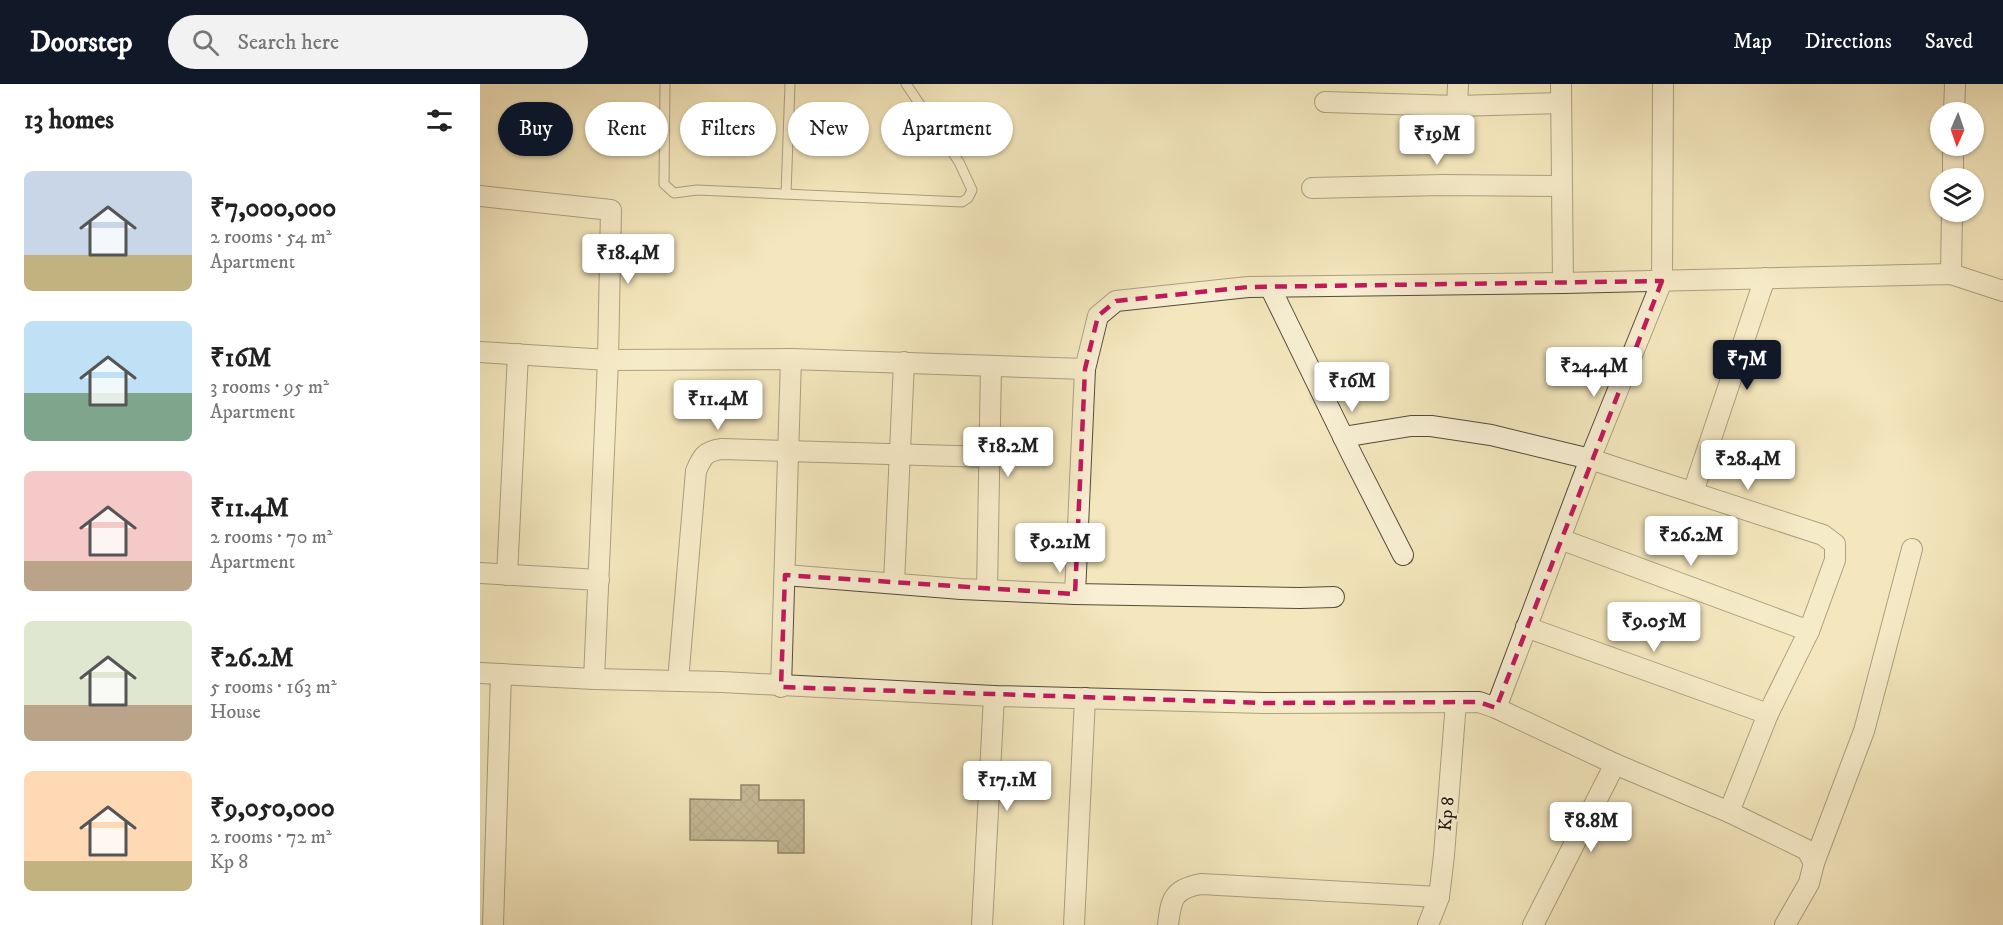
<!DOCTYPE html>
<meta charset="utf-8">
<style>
:root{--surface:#fff;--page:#f2f2f2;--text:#222;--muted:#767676;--accent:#111827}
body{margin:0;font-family:"IM FELL DW Pica",serif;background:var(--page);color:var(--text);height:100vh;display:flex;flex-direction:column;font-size:22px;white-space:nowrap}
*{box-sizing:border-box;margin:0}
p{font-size:20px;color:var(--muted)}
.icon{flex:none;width:33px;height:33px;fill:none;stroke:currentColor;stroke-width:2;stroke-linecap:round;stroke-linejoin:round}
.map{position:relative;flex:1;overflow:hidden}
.side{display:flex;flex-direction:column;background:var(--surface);width:480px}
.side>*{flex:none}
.top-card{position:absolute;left:18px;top:18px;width:570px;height:54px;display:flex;gap:12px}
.needle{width:39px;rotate:182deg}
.fabs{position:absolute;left:1450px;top:18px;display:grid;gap:12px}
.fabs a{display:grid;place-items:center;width:54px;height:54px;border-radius:50%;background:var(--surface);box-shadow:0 2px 4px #0004;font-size:30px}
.price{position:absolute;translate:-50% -51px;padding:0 14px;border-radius:6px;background:#fff;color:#222;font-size:20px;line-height:39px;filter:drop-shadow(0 2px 3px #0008)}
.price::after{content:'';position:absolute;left:50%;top:36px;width:18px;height:14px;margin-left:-9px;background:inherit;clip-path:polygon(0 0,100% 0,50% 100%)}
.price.selected{background:var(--accent);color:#fff}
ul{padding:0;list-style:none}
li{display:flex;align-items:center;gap:18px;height:150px;padding:0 24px}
li span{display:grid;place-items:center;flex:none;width:168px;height:120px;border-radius:9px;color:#555}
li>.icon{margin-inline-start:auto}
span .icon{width:72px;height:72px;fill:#fffc;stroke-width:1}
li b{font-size:26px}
h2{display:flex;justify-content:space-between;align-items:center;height:72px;padding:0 24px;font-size:26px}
.chip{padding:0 21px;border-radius:27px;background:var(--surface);box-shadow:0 2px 4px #0004;font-size:21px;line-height:54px}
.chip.selected{background:var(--accent);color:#fff}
header{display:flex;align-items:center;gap:36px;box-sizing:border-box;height:84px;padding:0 30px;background:var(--accent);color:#fff}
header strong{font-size:28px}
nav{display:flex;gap:33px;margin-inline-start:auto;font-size:21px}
.search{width:420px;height:54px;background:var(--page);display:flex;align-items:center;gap:15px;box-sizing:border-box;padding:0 21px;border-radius:33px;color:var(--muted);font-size:22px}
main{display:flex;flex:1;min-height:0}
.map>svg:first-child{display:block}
.building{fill:url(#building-cross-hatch);stroke:#1f170e;stroke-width:1.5}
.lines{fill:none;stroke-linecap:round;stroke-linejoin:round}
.service-casing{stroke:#544b3a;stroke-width:11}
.minor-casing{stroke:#544b3a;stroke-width:22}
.service{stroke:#f8efd4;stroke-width:9}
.minor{stroke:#f8efd4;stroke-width:20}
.marked{fill:none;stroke:#c2185b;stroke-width:4.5;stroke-dasharray:12 8;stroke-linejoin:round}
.labels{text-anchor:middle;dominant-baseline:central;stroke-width:4.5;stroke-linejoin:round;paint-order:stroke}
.street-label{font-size:18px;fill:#1f170e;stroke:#f8efd4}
</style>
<header>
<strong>Doorstep</strong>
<div class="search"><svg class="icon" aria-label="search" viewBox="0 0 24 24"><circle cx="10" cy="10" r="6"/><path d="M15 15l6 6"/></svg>Search here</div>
<nav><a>Map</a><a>Directions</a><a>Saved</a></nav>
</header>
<main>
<section class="side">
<h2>13 homes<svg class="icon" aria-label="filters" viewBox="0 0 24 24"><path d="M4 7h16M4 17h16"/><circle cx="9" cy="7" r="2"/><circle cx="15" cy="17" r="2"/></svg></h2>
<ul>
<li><span style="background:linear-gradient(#c9d6e8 70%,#c2b280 0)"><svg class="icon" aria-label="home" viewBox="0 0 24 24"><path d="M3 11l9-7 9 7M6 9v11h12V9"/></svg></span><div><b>₹7,000,000</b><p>2 rooms · 54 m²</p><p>Apartment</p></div></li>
<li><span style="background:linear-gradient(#bfe0f5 60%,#7fa58c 0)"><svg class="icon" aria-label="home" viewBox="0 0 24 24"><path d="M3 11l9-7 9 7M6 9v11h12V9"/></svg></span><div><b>₹16M</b><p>3 rooms · 95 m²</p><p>Apartment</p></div></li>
<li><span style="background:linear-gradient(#f6c9c9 75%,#b9a48a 0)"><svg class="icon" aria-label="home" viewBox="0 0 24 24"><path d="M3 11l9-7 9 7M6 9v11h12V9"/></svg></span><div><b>₹11.4M</b><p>2 rooms · 70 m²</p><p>Apartment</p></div></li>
<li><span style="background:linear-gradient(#dfe7d0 70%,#b9a48a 0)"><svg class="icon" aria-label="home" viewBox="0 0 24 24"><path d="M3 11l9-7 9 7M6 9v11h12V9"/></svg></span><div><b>₹26.2M</b><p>5 rooms · 163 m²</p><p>House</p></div></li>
<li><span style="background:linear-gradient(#ffd9b3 75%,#c2b280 0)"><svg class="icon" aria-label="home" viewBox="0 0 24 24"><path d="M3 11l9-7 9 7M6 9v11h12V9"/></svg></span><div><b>₹9,050,000</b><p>2 rooms · 72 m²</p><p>Kp 8</p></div></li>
</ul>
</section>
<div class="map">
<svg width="1523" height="841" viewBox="0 0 1523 841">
<defs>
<pattern id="building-cross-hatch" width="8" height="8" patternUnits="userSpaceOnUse" patternTransform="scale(1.5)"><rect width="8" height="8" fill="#8e8369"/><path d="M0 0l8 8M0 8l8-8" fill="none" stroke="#736a55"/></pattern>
</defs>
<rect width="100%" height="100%" fill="#f4e7bd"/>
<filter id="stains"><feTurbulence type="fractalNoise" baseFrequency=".00333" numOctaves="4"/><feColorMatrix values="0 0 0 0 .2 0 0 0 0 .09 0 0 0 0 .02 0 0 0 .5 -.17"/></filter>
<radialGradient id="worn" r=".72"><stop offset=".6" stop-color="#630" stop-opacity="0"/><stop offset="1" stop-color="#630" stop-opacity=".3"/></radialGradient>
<!-- building -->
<path class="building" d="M261,701H279V716H324V769H298V757L210,756V715L261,716Z"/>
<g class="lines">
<defs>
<g id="service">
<path d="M185,0L184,100L194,109L217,106L482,118L488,114L492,106L479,78L426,0"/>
<path d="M306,110L310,0"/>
</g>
<g id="minor">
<path d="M1081,0L1083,199"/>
<path d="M845,18L977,22L1081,19"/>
<path d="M977,22L978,0"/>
<path d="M1474,28L1475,0"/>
<path d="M1473,94V62"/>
<path d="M832,104L963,101L1081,102"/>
<path d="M0,112L131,126L128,276L114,595"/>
<path d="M1471,190L1472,128"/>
<path d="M790,203L872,371L923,471"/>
<path d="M0,268L128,276L311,275L605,285"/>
<path d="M863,353L931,342H951L1011,351L1110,375L1343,451L1355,460V476L1329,547L1288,630L1249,728"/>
<path d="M1213,408L1285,194"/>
<path d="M1080,455L1329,547"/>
<path d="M0,489L119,496"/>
<path d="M27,491L38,270"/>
<path d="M305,491L481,505L595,510L820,514L854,513"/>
<path d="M414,499L424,278"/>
<path d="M507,506L511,282"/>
<path d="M595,510L605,285L618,232L636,217L768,203L1083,199L1471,190L1523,207"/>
<path d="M1046,543L1288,630"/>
<path d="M0,589L114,595L242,598L514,612L785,619L999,618L1016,624L1135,680L1249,728L1327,766L1334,779L1329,799L1305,841"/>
<path d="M198,597L216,387C222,373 225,367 242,365L509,373"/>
<path d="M301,603L311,275"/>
<path d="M1016,624L1110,375L1182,197L1183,0"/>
<path d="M1334,779L1384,647L1432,465"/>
<path d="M13,841L21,590"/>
<path d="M502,841L514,612"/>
<path d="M594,841L605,614"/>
<path d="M688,841C691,815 693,805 721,800L959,813"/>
<path d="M948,841L959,813L964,771L976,618"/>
<path d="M1053,841L1135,680"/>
</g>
</defs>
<!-- service casing -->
<use href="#service" class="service-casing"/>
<!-- minor casing -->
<use href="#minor" class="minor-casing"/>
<!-- service -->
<use href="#service" class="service"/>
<!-- minor -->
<use href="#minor" class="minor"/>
</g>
<!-- marked area -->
<path d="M0 0H1523V841H0ZM1182,197L1016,624L999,618L785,619L301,603L305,491L595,510L605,285L618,232L636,217L768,203Z" fill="#f4e7bd" fill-opacity=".55" fill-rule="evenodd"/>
<path class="marked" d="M1182,197L1016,624L999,618L785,619L301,603L305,491L595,510L605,285L618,232L636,217L768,203Z"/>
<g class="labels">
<!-- street labels -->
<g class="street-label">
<text transform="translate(967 730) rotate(-85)">Kp 8</text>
</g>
</g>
<rect width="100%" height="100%" filter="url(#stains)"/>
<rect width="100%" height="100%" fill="url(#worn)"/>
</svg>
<div class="fabs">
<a><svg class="needle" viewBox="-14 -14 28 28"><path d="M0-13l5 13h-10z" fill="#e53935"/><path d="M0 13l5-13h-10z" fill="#767676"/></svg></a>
<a><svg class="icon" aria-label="layers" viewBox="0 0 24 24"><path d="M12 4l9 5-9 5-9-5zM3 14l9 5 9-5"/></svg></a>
</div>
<b class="price" style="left:957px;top:82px">₹19M</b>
<b class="price" style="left:148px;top:201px">₹18.4M</b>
<b class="price selected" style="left:1267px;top:307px">₹7M</b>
<b class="price" style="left:1114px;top:314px">₹24.4M</b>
<b class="price" style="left:872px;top:329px">₹16M</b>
<b class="price" style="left:238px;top:347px">₹11.4M</b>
<b class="price" style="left:528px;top:394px">₹18.2M</b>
<b class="price" style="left:1268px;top:407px">₹28.4M</b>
<b class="price" style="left:1211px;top:483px">₹26.2M</b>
<b class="price" style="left:580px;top:490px">₹9.21M</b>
<b class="price" style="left:1174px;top:569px">₹9.05M</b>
<b class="price" style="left:527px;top:728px">₹17.1M</b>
<b class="price" style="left:1111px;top:769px">₹8.8M</b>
<div class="top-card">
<a class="chip selected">Buy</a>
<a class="chip">Rent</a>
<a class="chip">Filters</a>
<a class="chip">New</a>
<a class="chip">Apartment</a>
</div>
</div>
</main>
